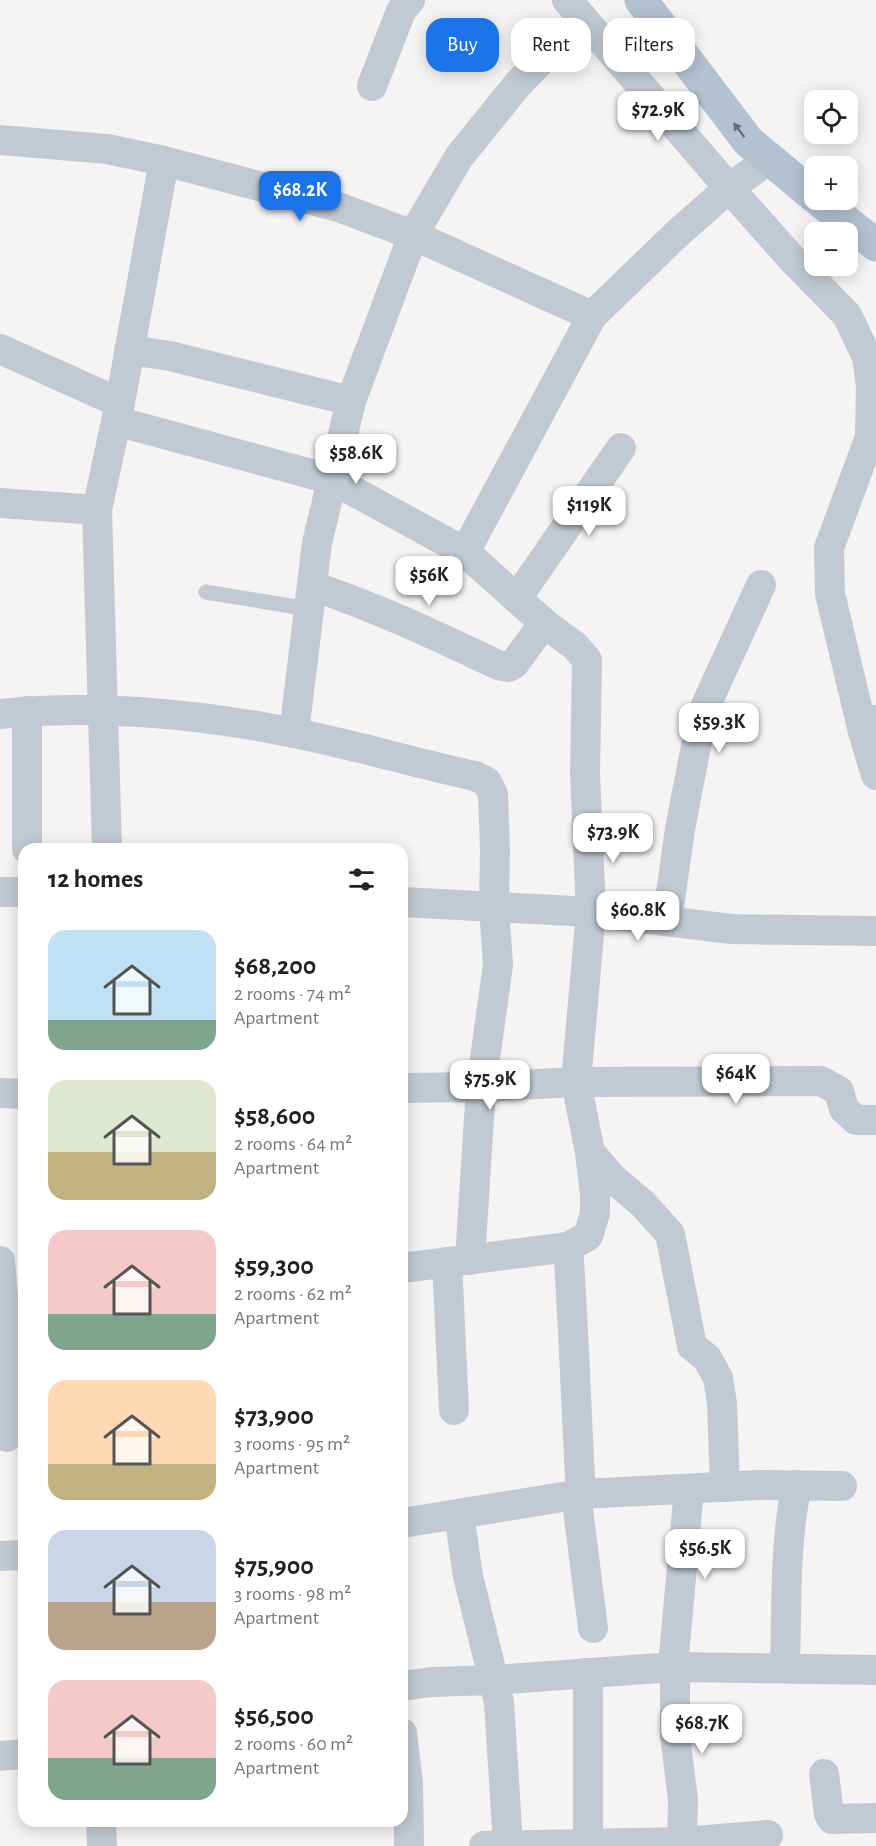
<!DOCTYPE html>
<meta charset="utf-8">
<style>
:root{--surface:#fff;--page:#f6f6f6;--text:#222;--muted:#767676;--accent:#1a73e8}
body{margin:0;font-family:"Alegreya Sans",sans-serif;background:var(--page);color:var(--text);height:100vh;display:flex;flex-direction:column;font-size:22px;white-space:nowrap}
*{box-sizing:border-box;margin:0}
p{font-size:20px;color:var(--muted)}
.icon{flex:none;width:33px;height:33px;fill:none;stroke:currentColor;stroke-width:2;stroke-linecap:round;stroke-linejoin:round}
.map{position:relative;flex:1;overflow:hidden}
.panel{position:absolute;left:18px;top:843px;width:390px;height:984px;display:flex;flex-direction:column;background:var(--surface);border-radius:18px;box-shadow:0 3px 15px #0003}
.panel>*{flex:none}
.banner{position:absolute;left:426px;top:18px;width:360px;height:54px;display:flex;gap:12px}
.fabs{position:absolute;left:804px;top:90px;display:grid;gap:12px}
.fabs a{display:grid;place-items:center;width:54px;height:54px;border-radius:12px;background:var(--surface);box-shadow:0 3px 15px #0003;font-size:30px}
.price{position:absolute;translate:-50% -51px;padding:0 14px;border-radius:12px;background:#fff;color:#222;font-size:20px;line-height:39px;filter:drop-shadow(0 2px 3px #0008)}
.price::after{content:'';position:absolute;left:50%;top:36px;width:18px;height:14px;margin-left:-9px;background:inherit;clip-path:polygon(0 0,100% 0,50% 100%)}
.price.current{background:var(--accent);color:#fff}
ul{padding:0;list-style:none}
li{display:flex;align-items:center;gap:18px;height:150px;padding:0 30px}
li span{display:grid;place-items:center;flex:none;width:168px;height:120px;border-radius:18px;color:#555}
li>.icon{margin-inline-start:auto}
span .icon{width:72px;height:72px;fill:#fffc;stroke-width:1}
li b{font-size:26px}
h2{display:flex;justify-content:space-between;align-items:center;height:72px;padding:0 30px;font-size:26px}
.chip{padding:0 21px;border-radius:18px;background:var(--surface);box-shadow:0 3px 15px #0003;font-size:21px;line-height:54px}
.chip.current{background:var(--accent);color:#fff}
.map>svg:first-child{display:block}
.lines{fill:none;stroke-linecap:round;stroke-linejoin:round}
.service{stroke:#c1cad2;stroke-width:15}
.minor{stroke:#c1cad2;stroke-width:30}
.primary{stroke:#b3c2d1;stroke-width:33}
.oneway{fill:#64717d}
</style>
<div class="map">
<svg width="876" height="1846" viewBox="0 0 876 1846">
<rect width="100%" height="100%" fill="#f5f3f3"/>
<g class="lines">
<!-- service -->
<path class="service" d="M206,592L309,609"/>
<!-- minor -->
<g class="minor">
<path d="M567,0L729,188L770,159"/>
<path d="M372,86L401,11L410,0"/>
<path d="M0,140L107,149L164,161L338,207L413,235L592,316"/>
<path d="M0,349L120,403"/>
<path d="M129,350L170,356L351,401"/>
<path d="M116,421L333,480L465,552L592,316L678,233L729,188L793,260L847,315L867,357L871,386L870,437L829,548L830,594L863,732"/>
<path d="M0,503L97,510"/>
<path d="M465,552L544,623L575,646L587,660L585,774L591,912L576,1082L590,1152L611,1177L643,1204L670,1234L692,1346L707,1358L718,1378L722,1403L725,1487"/>
<path d="M312,586C376,607 437,636 498,665L509,667L514,664L544,623"/>
<path d="M517,598L621,448"/>
<path d="M0,714C95,704 201,714 294,733C355,745 415,763 475,776L487,782L493,794L495,849L494,907L498,965L481,1087L470,1260"/>
<path d="M876,720L863,732L876,775"/>
<path d="M294,733L317,543L351,401L413,235L459,157L518,84L583,18"/>
<path d="M27,849V711"/>
<path d="M107,849L97,510L120,403L164,161"/>
<path d="M0,892H24"/>
<path d="M402,902L591,912L731,929L876,931"/>
<path d="M667,921L680,829L696,746L706,705L761,585"/>
<path d="M402,1088L481,1087L576,1082L821,1081L839,1091L844,1109L856,1120H876"/>
<path d="M0,1093L24,1094"/>
<path d="M568,1247C574,1329 576,1411 581,1494"/>
<path d="M0,1261L9,1371L7,1437"/>
<path d="M447,1262L454,1410"/>
<path d="M402,1268L568,1247L588,1236L595,1213V1194L590,1152"/>
<path d="M576,1494L593,1628"/>
<path d="M459,1514L468,1576L499,1702L508,1845"/>
<path d="M402,1523L581,1494L760,1485L842,1486"/>
<path d="M0,1556L24,1555"/>
<path d="M785,1668C787,1608 784,1544 797,1485"/>
<path d="M586,1673L588,1691V1843"/>
<path d="M402,1686L431,1682L493,1680L673,1667L876,1670"/>
<path d="M402,1733L408,1783L409,1846"/>
<path d="M0,1756L24,1754"/>
<path d="M824,1774L829,1814L832,1819L876,1818"/>
<path d="M101,1821L102,1846"/>
<path d="M484,1846L683,1842L768,1835"/>
<path d="M682,1846L683,1800L675,1735V1684L673,1667L689,1489"/>
</g>
<!-- primary -->
<g class="primary">
<path d="M641,0L748,141L814,196"/>
<path d="M819,200L876,245"/>
</g>
</g>
<!-- one-way arrows -->
<defs><path id="oneway-solid" d="M-6-.8H1V-3.2L6.5 0L1 3.2V.8H-6Z" transform="scale(1.5)"/></defs>
<use class="oneway" href="#oneway-solid" transform="translate(739 130) rotate(-127)"/>
</svg>
<div class="fabs">
<a><svg class="icon" aria-label="locate" viewBox="0 0 24 24"><circle cx="12" cy="12" r="6"/><path d="M12 2v4M12 18v4M2 12h4M18 12h4"/></svg></a>
<a>+</a>
<a>−</a>
</div>
<b class="price" style="left:658px;top:142px">$72.9K</b>
<b class="price current" style="left:300px;top:222px">$68.2K</b>
<b class="price" style="left:356px;top:485px">$58.6K</b>
<b class="price" style="left:589px;top:537px">$119K</b>
<b class="price" style="left:429px;top:607px">$56K</b>
<b class="price" style="left:719px;top:754px">$59.3K</b>
<b class="price" style="left:613px;top:864px">$73.9K</b>
<b class="price" style="left:638px;top:942px">$60.8K</b>
<b class="price" style="left:736px;top:1105px">$64K</b>
<b class="price" style="left:490px;top:1111px">$75.9K</b>
<b class="price" style="left:705px;top:1580px">$56.5K</b>
<b class="price" style="left:702px;top:1755px">$68.7K</b>
<div class="banner">
<a class="chip current">Buy</a>
<a class="chip">Rent</a>
<a class="chip">Filters</a>
</div>
<section class="panel">
<h2>12 homes<svg class="icon" aria-label="filters" viewBox="0 0 24 24"><path d="M4 7h16M4 17h16"/><circle cx="9" cy="7" r="2"/><circle cx="15" cy="17" r="2"/></svg></h2>
<ul>
<li><span style="background:linear-gradient(#bfe0f5 75%,#7fa58c 0)"><svg class="icon" aria-label="home" viewBox="0 0 24 24"><path d="M3 11l9-7 9 7M6 9v11h12V9"/></svg></span><div><b>$68,200</b><p>2 rooms · 74 m²</p><p>Apartment</p></div></li>
<li><span style="background:linear-gradient(#dfe7d0 60%,#c2b280 0)"><svg class="icon" aria-label="home" viewBox="0 0 24 24"><path d="M3 11l9-7 9 7M6 9v11h12V9"/></svg></span><div><b>$58,600</b><p>2 rooms · 64 m²</p><p>Apartment</p></div></li>
<li><span style="background:linear-gradient(#f6c9c9 70%,#7fa58c 0)"><svg class="icon" aria-label="home" viewBox="0 0 24 24"><path d="M3 11l9-7 9 7M6 9v11h12V9"/></svg></span><div><b>$59,300</b><p>2 rooms · 62 m²</p><p>Apartment</p></div></li>
<li><span style="background:linear-gradient(#ffd9b3 70%,#c2b280 0)"><svg class="icon" aria-label="home" viewBox="0 0 24 24"><path d="M3 11l9-7 9 7M6 9v11h12V9"/></svg></span><div><b>$73,900</b><p>3 rooms · 95 m²</p><p>Apartment</p></div></li>
<li><span style="background:linear-gradient(#c9d6e8 60%,#b9a48a 0)"><svg class="icon" aria-label="home" viewBox="0 0 24 24"><path d="M3 11l9-7 9 7M6 9v11h12V9"/></svg></span><div><b>$75,900</b><p>3 rooms · 98 m²</p><p>Apartment</p></div></li>
<li><span style="background:linear-gradient(#f6c9c9 65%,#7fa58c 0)"><svg class="icon" aria-label="home" viewBox="0 0 24 24"><path d="M3 11l9-7 9 7M6 9v11h12V9"/></svg></span><div><b>$56,500</b><p>2 rooms · 60 m²</p><p>Apartment</p></div></li>
</ul>
</section>
</div>
